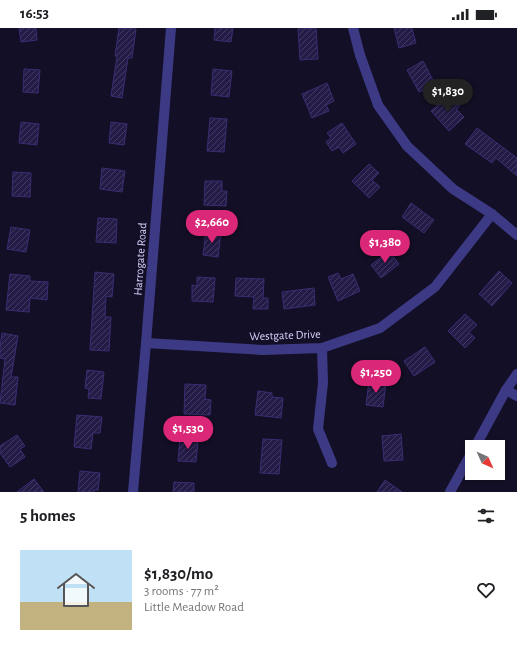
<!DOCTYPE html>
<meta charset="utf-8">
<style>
:root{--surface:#fff;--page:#f6f6f6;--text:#202124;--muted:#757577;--accent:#db2777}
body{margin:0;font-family:"Alegreya Sans",sans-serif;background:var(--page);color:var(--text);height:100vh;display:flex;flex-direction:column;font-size:15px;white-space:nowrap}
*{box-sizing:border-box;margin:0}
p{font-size:13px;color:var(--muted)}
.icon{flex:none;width:22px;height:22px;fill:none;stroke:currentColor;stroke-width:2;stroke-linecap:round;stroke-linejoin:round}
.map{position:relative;height:464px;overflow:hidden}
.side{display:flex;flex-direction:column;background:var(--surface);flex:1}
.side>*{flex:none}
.needle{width:26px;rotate:135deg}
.controls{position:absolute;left:465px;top:412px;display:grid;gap:8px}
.controls a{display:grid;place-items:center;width:40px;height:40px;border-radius:0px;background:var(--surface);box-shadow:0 2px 6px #0003;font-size:20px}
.price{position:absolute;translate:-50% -34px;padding:0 9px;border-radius:14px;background:var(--accent);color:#fff;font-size:13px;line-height:26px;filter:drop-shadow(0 1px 2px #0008)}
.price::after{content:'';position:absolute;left:50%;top:24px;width:12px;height:9px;margin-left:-6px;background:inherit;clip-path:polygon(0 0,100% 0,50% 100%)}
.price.on{background:#222;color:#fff}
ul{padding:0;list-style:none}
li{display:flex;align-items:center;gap:12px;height:100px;padding:0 20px}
li span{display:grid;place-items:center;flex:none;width:112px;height:80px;border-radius:0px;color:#555}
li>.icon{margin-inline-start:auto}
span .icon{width:48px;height:48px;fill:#fffc;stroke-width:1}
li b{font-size:17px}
h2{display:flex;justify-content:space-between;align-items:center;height:48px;padding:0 20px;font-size:17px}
.status{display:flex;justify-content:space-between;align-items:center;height:28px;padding:0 20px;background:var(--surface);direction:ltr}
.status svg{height:11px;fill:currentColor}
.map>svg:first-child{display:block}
.building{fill:url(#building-hatch);stroke:#3b2d73}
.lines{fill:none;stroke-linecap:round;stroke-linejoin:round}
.minor{stroke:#3d3a85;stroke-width:10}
.labels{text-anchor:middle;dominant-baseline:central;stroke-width:3.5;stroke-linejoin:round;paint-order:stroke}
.street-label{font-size:12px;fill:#d9d4ff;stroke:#130f26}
</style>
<div class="status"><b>16:53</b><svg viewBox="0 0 49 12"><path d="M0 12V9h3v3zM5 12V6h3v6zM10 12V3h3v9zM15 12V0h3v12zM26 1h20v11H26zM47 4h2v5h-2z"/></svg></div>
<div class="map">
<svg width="517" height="464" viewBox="0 0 517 464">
<defs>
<pattern id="building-hatch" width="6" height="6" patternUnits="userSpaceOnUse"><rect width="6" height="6" fill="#241b47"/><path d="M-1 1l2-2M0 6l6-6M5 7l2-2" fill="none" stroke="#433b63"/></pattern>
</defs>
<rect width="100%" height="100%" fill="#130f26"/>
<!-- building -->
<g class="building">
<path d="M19,0H36L37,12L21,14Z"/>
<path d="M119,0L136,1L132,30H128L122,70L111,68L117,28H115Z"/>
<path d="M215,0H233L231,14L214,12Z"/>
<path d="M316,0L318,31L300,32L298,1Z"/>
<path d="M394,0H412L416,15L399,20Z"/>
<path d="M423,33L435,56L419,64L407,42Z"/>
<path d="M24,41L40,42L38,65L23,64Z"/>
<path d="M213,41L232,43L229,69L211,67Z"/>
<path d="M327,55L334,73L326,77L329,83L312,90L302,66Z"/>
<path d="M450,66L460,78L456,81L464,89L449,103L431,83Z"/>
<path d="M210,90L227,91L224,124L207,123Z"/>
<path d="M21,94L39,96L37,117L19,115Z"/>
<path d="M111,94L127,96L124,117L109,115Z"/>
<path d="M342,95L356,116L343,125L339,119L332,123L326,114L331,110L327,105Z"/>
<path d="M477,100L517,130V148L496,130L492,135L465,116Z"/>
<path d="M369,136L379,145L372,152L380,159L369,170L352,153Z"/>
<path d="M102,140L125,143L122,164L100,161Z"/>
<path d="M13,144L31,145L30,169L12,168Z"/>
<path d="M205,153H222V163H227L226,178L204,177Z"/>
<path d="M411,175L434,192L424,205L402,189Z"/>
<path d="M98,190L117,191L116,215L96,214Z"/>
<path d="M11,199L30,202L26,224L7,221Z"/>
<path d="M206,202L221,204L218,229L203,227Z"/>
<path d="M389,223L399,236L381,250L371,237Z"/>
<path d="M499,243L512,255L492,278L479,266Z"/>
<path d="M95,244L114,246L112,269L106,268L105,289H111L109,323L90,322Z"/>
<path d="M338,245L341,251L353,246L360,263L338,273L328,249Z"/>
<path d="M10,246L30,248V253L48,254L47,272L30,270L29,284L6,282Z"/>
<path d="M197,249L215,250L213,274L192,273V257L197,258Z"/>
<path d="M236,250L264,251L263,270H268V281H253L254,269L235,268Z"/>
<path d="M314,260L315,277L284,281L282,264Z"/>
<path d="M465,286L477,297L469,304L475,310L465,320L448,303Z"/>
<path d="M2,305L18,308L11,349H18L15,377L0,375L5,331L0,330V319Z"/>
<path d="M425,319L435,334L414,348L404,333Z"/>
<path d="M87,342L104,344L101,371L88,370L89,361L85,360Z"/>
<path d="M369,353L386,355L383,379L366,377Z"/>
<path d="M185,356L206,357L205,371L211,372L210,387L184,386Z"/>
<path d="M258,363L272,365V369L283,370L281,390L255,387Z"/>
<path d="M77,387L102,389L100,405H93L91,421L74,419Z"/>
<path d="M401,406L403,432L384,433L382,408Z"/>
<path d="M17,407L25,418L20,421L25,429L10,439L0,425V418Z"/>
<path d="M180,410L198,412L196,434L178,433Z"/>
<path d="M263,411L282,412L279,446L260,445Z"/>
<path d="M80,443L100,445L98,462H94V464H78Z"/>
<path d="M34,451L44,464H17Z"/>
<path d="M385,452L402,464H377Z"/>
<path d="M174,454L194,455V464H173Z"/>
</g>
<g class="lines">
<!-- minor -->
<g class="minor">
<path d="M353,0L360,27L378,77L407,118L453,161L492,186L517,207"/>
<path d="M146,315L263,322L322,320L380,300L435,259L492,186"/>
<path d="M322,320L323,355L318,401L332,435"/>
<path d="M506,362L517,368"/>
<path d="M475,419L506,362L517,346"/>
<path d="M133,464L146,315L171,0"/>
<path d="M450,464L472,424"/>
</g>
</g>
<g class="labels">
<!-- street labels -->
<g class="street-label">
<text transform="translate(140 231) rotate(-86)">Harrogate Road</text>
<text transform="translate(285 307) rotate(-2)">Westgate Drive</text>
</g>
</g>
</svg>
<div class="controls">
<a><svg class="needle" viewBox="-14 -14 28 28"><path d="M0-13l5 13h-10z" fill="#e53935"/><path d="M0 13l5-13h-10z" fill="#757577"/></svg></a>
</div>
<b class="price on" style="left:448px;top:85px">$1,830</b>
<b class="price" style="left:212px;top:216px">$2,660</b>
<b class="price" style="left:385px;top:236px">$1,380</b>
<b class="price" style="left:376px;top:366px">$1,250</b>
<b class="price" style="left:188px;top:422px">$1,530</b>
</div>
<section class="side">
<h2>5 homes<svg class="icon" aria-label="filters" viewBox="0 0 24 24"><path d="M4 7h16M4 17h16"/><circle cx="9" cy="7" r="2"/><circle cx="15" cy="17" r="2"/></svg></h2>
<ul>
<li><span style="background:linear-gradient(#bfe0f5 65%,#c2b280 0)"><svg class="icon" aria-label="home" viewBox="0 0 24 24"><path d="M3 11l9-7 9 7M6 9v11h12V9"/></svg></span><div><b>$1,830/mo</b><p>3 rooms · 77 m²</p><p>Little Meadow Road</p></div><svg class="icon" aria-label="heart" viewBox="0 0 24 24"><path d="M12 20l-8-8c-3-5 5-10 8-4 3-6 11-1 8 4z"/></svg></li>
</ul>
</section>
